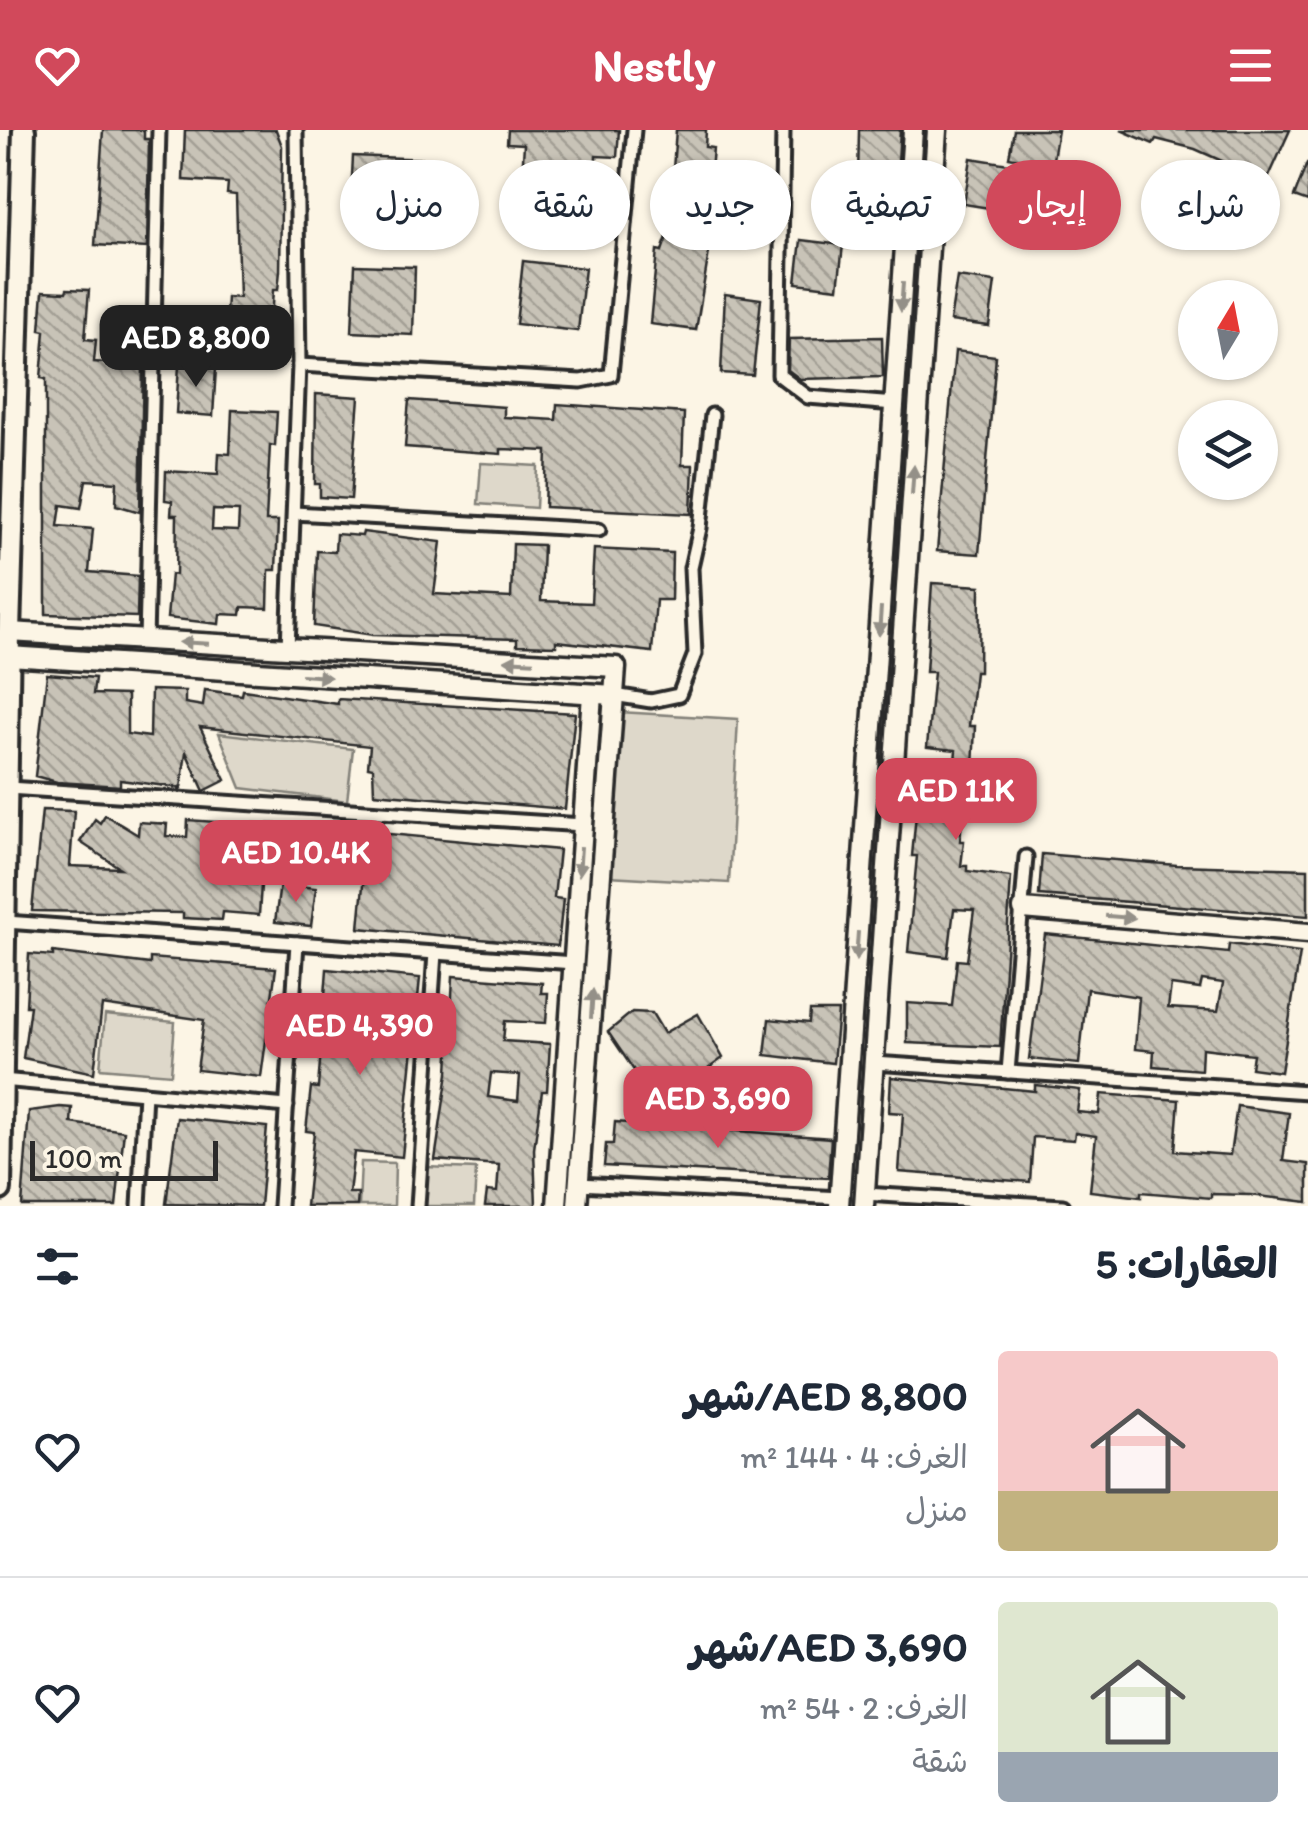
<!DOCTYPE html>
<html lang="ar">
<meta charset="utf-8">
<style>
:root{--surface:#fff;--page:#f2f2f3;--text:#1f2937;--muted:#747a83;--line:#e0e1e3;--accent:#d1495b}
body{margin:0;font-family:Itim,"Playpen Sans Arabic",sans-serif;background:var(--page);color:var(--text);direction:rtl;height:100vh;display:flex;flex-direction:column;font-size:38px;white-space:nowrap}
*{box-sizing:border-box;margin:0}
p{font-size:32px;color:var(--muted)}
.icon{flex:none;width:55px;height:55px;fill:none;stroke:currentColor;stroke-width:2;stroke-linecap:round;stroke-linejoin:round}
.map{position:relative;height:1076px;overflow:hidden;direction:ltr}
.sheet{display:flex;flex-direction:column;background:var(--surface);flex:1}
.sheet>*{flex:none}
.banner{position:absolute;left:30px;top:30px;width:1250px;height:90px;direction:rtl;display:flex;gap:20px}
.needle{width:65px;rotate:10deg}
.fabs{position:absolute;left:1178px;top:150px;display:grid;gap:20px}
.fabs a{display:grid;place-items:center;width:100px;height:100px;border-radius:50%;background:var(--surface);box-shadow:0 2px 8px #0004;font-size:50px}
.scale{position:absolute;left:30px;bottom:25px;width:188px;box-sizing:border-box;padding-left:10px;border:5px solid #2b2b2b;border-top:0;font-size:28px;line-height:35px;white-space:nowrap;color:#2b2b2b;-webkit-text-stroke:8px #fcf5e5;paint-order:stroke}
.price{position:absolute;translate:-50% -85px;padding:0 22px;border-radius:20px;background:var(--accent);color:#fff;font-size:32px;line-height:65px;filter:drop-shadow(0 2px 5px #0008)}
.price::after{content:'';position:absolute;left:50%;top:60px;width:30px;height:22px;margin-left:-15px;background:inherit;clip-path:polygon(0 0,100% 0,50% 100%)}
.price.selected{background:#222;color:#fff}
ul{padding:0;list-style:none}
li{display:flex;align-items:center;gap:30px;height:250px;padding:0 30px}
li+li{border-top:2px solid var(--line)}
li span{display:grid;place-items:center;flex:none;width:280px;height:200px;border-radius:10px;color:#555}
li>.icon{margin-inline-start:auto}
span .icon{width:120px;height:120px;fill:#fffc;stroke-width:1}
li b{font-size:42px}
h2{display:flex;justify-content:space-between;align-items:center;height:120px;padding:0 30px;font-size:42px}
.pill{padding:0 35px;border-radius:45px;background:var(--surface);box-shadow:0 2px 8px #0004;font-size:35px;line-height:90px}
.pill.selected{background:var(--accent);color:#fff}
header{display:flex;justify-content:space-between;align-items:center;height:130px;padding:0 30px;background:var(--accent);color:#fff;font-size:45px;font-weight:700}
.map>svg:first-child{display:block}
.park{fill:#ded8ca;stroke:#84827a;stroke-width:2.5}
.building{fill:url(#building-back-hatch);stroke:#2b2b2b;stroke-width:2.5;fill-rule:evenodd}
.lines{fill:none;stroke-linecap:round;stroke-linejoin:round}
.street-casing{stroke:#2b2b2b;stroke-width:19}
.secondary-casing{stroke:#2b2b2b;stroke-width:25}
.primary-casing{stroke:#2b2b2b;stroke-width:28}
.street{stroke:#fcf5e5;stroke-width:11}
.secondary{stroke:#fcf5e5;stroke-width:18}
.primary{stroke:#fcf5e5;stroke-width:20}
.oneway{fill:#949088}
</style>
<header><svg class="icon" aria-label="menu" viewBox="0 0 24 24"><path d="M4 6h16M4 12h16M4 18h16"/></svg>Nestly<svg class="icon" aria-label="heart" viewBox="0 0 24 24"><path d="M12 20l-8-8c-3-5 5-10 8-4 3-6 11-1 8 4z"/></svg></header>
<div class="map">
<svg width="1308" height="1076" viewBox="0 0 1308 1076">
<defs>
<pattern id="building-back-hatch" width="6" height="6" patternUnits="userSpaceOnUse" patternTransform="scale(2.5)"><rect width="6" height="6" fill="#c8c3b7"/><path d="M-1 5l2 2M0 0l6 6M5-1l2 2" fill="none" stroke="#a39f95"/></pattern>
</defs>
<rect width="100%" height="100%" fill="#fcf5e5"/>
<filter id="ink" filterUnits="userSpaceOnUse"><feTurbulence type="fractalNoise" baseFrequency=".01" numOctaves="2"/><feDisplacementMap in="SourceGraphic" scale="20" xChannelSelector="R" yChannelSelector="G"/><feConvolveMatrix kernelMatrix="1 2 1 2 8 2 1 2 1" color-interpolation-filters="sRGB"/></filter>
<g filter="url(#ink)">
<!-- park -->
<g class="park">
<path d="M481,333L538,336L536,378L478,374Z"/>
<path d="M619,582L738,589L729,753L609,746Z"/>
<path d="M219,603L353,619L347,671L241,658Z"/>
<path d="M254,693L349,697L347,748L252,744Z"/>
<path d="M105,885L175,892L171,944L100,938Z"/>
<path d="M361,1032L395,1033L394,1076H359Z"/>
<path d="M425,1037L476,1039L474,1076H423Z"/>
</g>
<!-- building -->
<g class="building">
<path d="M103,0H144V9H149L147,118L95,115Z"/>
<path d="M185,0H276L282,16L280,141L278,160H273L269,221L224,218L227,167L239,168L236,65L227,64L228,53L183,50Z"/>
<path d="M508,0H619L617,27L596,26L592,82L520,77L524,14L507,13Z"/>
<path d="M676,0H706L705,17L713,18L705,109L711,110L696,200L650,194L657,120L662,121L668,104Z"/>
<path d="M859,0H900L893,111L857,106L866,50H858Z"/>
<path d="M1014,0H1058L1052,35L1009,27Z"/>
<path d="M1121,0H1290L1267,51L1195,19L1156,9L1153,14Z"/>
<path d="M353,26L428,29L427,69L351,66Z"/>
<path d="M971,28L1015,35L1008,81L964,74Z"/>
<path d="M1307,33H1308V72L1294,67Z"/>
<path d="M801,110L843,115L838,158L796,153Z"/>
<path d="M523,131L585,138L578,201L516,194Z"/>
<path d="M355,135L415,137L413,205L352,202Z"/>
<path d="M957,147L995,152L989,196L950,191Z"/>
<path d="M67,159L89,160L85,209L96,210L94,232L143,236L140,382L116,375L117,352L86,350L81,378L61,375L58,396L93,399L89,442L138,446L137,487L46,484V249L41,248L45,201L40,200L43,161L66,162Z"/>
<path d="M725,164L761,169L753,245L721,243Z"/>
<path d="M882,207L883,247L800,249L788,240L789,209Z"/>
<path d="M955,221L996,226L979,424L937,421Z"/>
<path d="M179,235L216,238L213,286L176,283Z"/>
<path d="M316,264L359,267L351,369L320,367V354H315Z"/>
<path d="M409,270L504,277V287L556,290L557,274L684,283L682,335H693L691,384L545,377L547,321L501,319V324L405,317Z"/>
<path d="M232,280L277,282L275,316L270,315L266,391H278L276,440H269L268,478L242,477L241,485L220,484L219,494L167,488L171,444L176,445L177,385H171L172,371L165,370L166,341L218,344L219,323L230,324ZM213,380L239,381L238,401L212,400Z"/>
<path d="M363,402L441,412L434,464L511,468L513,414L543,415L541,471L591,473L594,419L672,423L671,470H656L652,522L556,511V516L517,515V509L373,505L314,496L317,421L335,422L336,404L362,406Z"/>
<path d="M932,453L980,456L979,542H975L969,596H975L971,681L963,680L960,711H964L961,736H967V741L1011,747L1000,917L907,913V873L952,876L957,830L967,831L974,780L954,779L948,827L908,822L917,726H912L916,684L922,685L924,640L954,642L956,620L927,617L934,542H926Z"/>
<path d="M47,544L95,548L93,564L127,565V604L150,607L151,560L185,561V573L203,576L205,560L242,565L243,560L338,574V569L575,583L565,679L374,663L373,638L368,637L370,616L200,597L226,650L204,661L186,622L181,658L120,650V656L57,652L35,646Z"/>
<path d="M42,680L74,681L70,736L120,738L80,712L95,689L100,693L105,685L138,705L139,692L167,694L166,706L187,707L188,690L244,694L240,753L261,755L259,785L223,782L222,790L183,788V783L32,781Z"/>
<path d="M368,702L559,720L554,768L563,769L558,816L359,798Z"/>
<path d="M1042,724L1177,735L1308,739V786L1039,765Z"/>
<path d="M280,754L316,758L311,796L275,792Z"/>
<path d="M1045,804L1228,823L1229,814L1300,823L1281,942L1251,938L1253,924L1202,918L1201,940L1153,936L1154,921L1135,919L1139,867L1087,859L1079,934L1029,929ZM1202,850L1223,853L1218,881L1168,878L1171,855L1200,859Z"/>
<path d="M53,822L150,834V828L276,838L261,947L197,940L204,890L102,875L94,943L23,928L30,876H26L29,824L53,826Z"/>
<path d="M327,839L420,848L402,1027L354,1022L349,1063H358L357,1076H306L314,1002L306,1001L311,957L318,958Z"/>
<path d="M453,846L542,853L541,863H548L546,893L505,891L503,911L550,914L547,961H542L534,1019L536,1076H485L487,1061L497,1062L499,1035L435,1030L448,943ZM491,943L520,945L518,971L488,967Z"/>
<path d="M810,881H838L833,933L765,925L769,889L809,893Z"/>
<path d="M632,882L652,883L664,903L698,884L723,928L668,968L670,975L660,979L608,902Z"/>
<path d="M891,947L1035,961V955L1080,960L1077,982L1099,984L1101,964L1179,970L1175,1021L1230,1025L1237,976L1289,983L1283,1031L1308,1034V1072L1250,1065L1211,1064V1068L1141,1062V1067L1090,1061L1096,1006L1075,1003L1074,1010L1033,1007L1030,1052L899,1042L903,983L889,982Z"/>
<path d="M60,977L72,978L71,993L124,1001L116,1076H22L29,981Z"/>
<path d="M177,988L267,997L260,1076L166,1074Z"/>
<path d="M615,992L831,1008L828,1048L604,1036L606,1014H613Z"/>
</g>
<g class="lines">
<defs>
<g id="street">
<path d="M783,0L779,245L808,267L895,274"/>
<path d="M299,235L581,251L611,245L634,0"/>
<path d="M294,383L599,400"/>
<path d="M146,510L159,0"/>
<path d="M288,518L299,235L296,0"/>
<path d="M614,565L651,571L679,565L695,524L691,438L700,398L712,285"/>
<path d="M8,658L583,695"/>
<path d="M6,792L574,833"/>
<path d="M874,933L1308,962"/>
<path d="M1008,942L1026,727"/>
<path d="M2,950L287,976"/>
<path d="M579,1054L840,1068"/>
<path d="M865,1064L1063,1076"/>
<path d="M139,1076L145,963"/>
<path d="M280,1076L297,813"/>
<path d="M418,1076L435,823"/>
</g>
<g id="secondary">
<path d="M9,502L616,537L577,1076"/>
<path d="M9,526L614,565"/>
<path d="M1023,779L1308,803"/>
<path d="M557,1076L592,564"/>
<path d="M839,1076L913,0"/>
<path d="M864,1076L937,0"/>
</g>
<path id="primary" d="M0,1059L9,502L24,0"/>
</defs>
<!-- street casing -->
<use href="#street" class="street-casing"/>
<!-- secondary casing -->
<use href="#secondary" class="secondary-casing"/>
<!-- primary casing -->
<use href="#primary" class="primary-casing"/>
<!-- street -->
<use href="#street" class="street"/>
<!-- secondary -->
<use href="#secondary" class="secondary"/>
<!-- primary -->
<use href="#primary" class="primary"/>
</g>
<!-- one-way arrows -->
<defs><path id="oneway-solid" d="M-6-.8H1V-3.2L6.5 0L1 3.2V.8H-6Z" transform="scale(2.5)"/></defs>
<g class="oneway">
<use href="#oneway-solid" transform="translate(902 167) rotate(94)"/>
<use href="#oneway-solid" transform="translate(913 350) rotate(-86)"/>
<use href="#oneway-solid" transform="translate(880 491) rotate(94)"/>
<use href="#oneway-solid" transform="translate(194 513) rotate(-177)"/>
<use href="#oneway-solid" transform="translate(519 531) rotate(-177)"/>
<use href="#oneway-solid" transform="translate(316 546) rotate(4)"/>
<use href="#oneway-solid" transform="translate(580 731) rotate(94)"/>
<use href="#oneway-solid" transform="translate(1120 787) rotate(5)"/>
<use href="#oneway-solid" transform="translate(857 816) rotate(94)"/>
<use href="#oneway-solid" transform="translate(592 874) rotate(-86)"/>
</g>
</g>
</svg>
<div class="fabs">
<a><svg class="needle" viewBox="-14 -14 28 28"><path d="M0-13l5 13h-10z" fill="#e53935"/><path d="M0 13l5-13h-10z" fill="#747a83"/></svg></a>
<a><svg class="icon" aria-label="layers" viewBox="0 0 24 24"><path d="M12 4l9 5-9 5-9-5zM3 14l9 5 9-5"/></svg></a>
</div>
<div class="scale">100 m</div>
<b class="price selected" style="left:196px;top:260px">AED 8,800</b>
<b class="price" style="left:956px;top:713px">AED 11K</b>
<b class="price" style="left:296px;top:775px">AED 10.4K</b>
<b class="price" style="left:360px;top:948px">AED 4,390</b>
<b class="price" style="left:718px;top:1021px">AED 3,690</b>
<div class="banner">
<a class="pill">شراء</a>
<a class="pill selected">إيجار</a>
<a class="pill">تصفية</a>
<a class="pill">جديد</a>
<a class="pill">شقة</a>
<a class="pill">منزل</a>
</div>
</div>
<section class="sheet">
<h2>العقارات: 5<svg class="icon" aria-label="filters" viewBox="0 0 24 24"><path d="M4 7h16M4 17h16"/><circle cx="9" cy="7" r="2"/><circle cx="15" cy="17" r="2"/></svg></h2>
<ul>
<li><span style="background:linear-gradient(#f6c9c9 70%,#c2b280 0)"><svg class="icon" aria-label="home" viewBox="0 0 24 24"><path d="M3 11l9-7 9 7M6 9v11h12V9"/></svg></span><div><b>AED 8,800/شهر</b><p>الغرف: 4 · 144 m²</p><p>منزل</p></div><svg class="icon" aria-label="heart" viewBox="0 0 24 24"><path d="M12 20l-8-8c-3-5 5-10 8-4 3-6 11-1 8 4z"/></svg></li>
<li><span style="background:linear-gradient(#dfe7d0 75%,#9aa5b1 0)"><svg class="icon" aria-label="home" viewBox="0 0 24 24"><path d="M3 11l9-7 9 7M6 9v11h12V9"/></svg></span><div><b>AED 3,690/شهر</b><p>الغرف: 2 · 54 m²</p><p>شقة</p></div><svg class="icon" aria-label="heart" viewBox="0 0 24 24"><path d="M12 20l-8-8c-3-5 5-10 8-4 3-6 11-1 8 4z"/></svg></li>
</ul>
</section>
